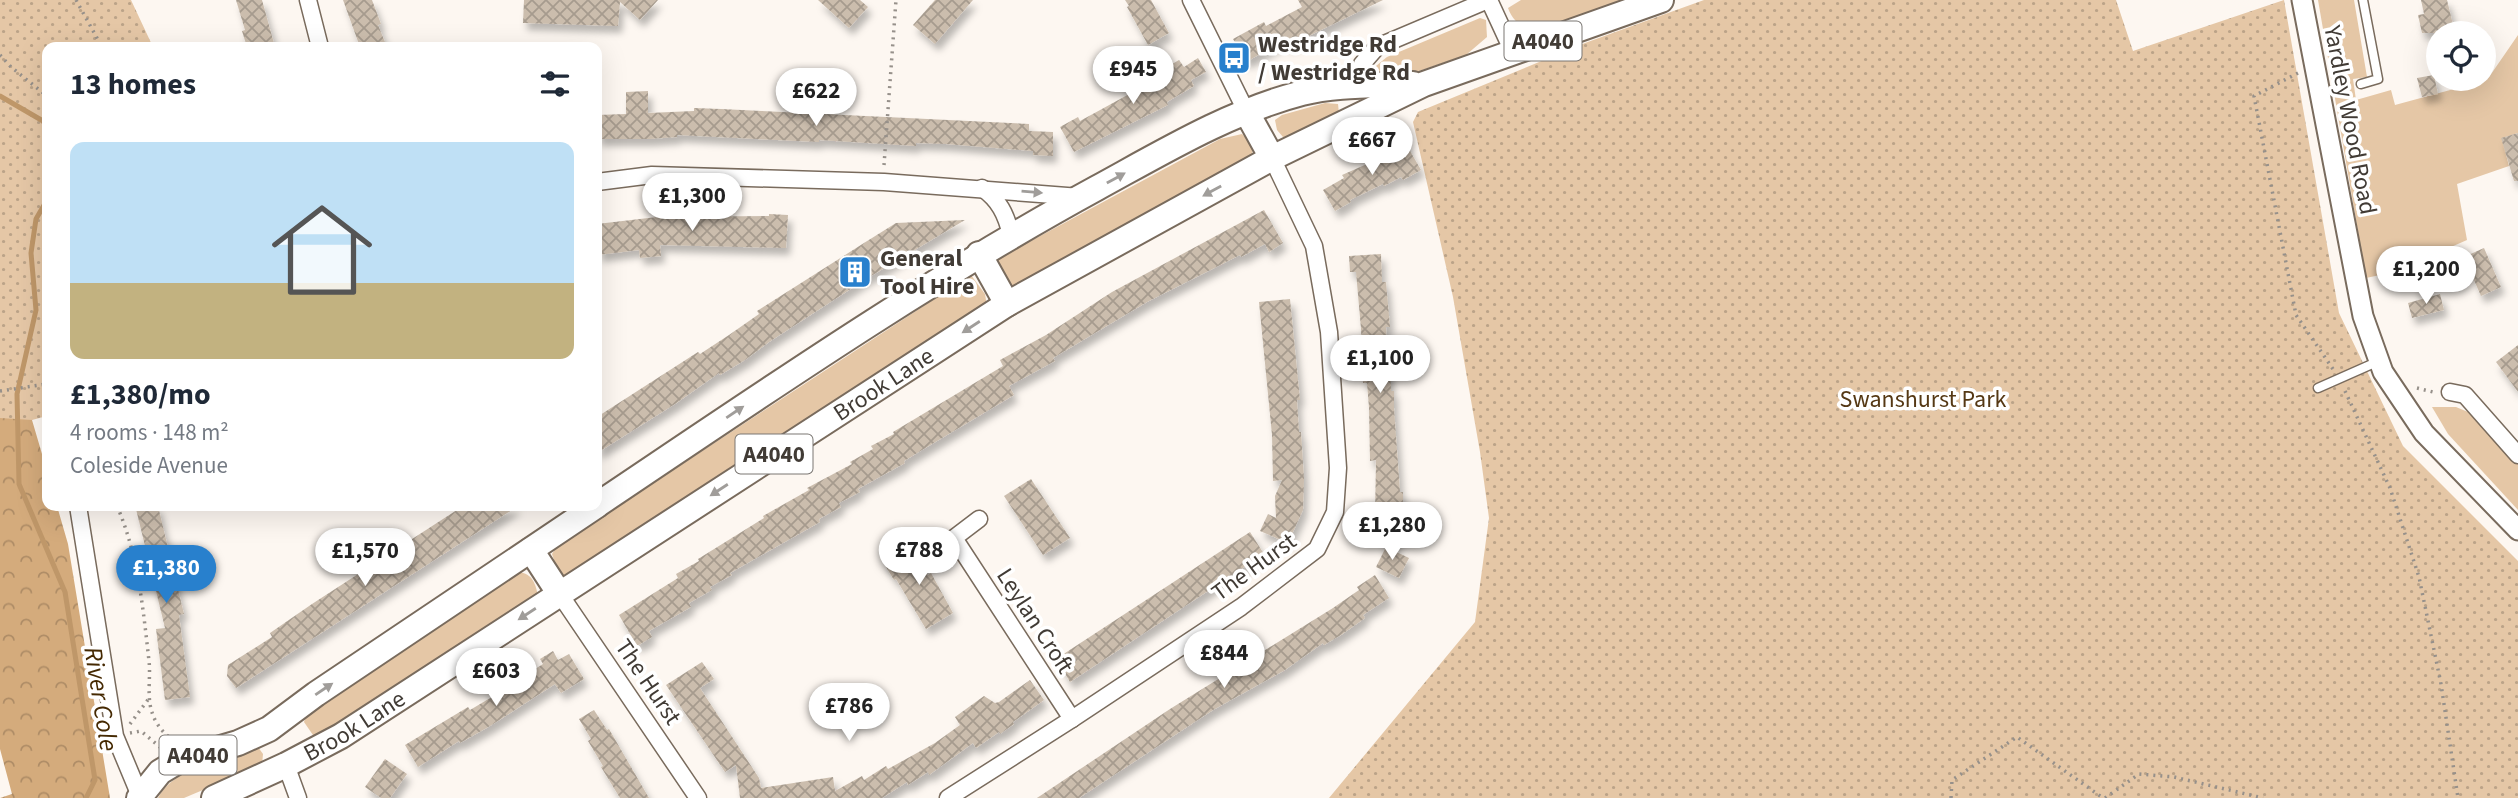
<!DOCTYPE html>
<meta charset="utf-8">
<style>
:root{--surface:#fff;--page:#f2f2f3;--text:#1f2937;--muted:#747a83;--accent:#2880cd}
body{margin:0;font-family:"Source Sans 3",sans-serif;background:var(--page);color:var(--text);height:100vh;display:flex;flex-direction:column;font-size:26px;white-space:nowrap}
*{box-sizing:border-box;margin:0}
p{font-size:23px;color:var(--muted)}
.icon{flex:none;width:38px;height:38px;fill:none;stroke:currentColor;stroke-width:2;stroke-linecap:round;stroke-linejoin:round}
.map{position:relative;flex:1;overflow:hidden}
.side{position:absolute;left:42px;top:42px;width:560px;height:469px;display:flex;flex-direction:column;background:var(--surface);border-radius:14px;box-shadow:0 7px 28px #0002}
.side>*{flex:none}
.controls{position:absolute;left:2426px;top:21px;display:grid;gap:14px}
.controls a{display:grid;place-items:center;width:70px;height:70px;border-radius:50%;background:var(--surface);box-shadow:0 7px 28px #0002;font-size:35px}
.price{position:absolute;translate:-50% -60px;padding:0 16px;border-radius:24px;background:#fff;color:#222;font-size:23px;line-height:46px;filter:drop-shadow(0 2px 4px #0008)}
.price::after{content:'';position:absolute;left:50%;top:42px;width:21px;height:16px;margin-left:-10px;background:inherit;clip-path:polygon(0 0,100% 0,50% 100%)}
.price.active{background:var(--accent);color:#fff}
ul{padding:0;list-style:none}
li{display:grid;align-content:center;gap:14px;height:371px;padding:0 28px}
li span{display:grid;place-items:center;height:217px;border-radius:14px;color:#555}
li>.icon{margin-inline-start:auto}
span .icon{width:126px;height:126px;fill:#fffc;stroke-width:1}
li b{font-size:30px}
h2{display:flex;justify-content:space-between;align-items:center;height:84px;padding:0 28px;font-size:30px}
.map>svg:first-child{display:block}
.grass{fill:#e5c7a6}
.forest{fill:url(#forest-crowns)}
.park{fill:url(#park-dots)}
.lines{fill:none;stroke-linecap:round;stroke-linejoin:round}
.stream{stroke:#bf9769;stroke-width:5}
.building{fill:url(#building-cross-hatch);filter:url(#shadow)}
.service-casing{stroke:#796b5d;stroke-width:11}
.minor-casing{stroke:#796b5d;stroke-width:19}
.tertiary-casing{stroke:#796b5d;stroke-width:23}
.primary-casing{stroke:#796b5d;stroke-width:28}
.path{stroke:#96908a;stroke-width:3.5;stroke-dasharray:2 5;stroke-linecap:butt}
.service{stroke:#fff;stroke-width:8}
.minor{stroke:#fff;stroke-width:16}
.tertiary{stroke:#fff;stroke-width:19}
.primary{stroke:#fff;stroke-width:24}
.oneway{fill:#a09d9a}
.labels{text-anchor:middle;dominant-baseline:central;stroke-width:7;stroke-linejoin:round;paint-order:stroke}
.shield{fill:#fff;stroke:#7a7672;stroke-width:2}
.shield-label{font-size:23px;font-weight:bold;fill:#413b35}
.poi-label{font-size:24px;font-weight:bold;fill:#413b35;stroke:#fff;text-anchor:start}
.street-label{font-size:24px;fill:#413b35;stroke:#fff}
.park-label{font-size:24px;fill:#553814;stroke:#fff}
.water-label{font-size:26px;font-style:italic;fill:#452902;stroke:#fff}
</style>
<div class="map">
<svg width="2518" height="798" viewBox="0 0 2518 798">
<defs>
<pattern id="forest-crowns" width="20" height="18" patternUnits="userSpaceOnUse" patternTransform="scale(1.75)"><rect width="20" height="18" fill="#d4ab7c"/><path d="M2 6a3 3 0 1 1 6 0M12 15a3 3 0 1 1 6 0" fill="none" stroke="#ae8c66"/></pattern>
<pattern id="park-dots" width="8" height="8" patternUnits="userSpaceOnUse" patternTransform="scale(1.75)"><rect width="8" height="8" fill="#e5c7a6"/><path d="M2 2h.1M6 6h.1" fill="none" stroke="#bba388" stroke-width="1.8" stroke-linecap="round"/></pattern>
<pattern id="building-cross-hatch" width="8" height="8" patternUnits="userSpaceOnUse" patternTransform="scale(1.75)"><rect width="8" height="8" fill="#cbbdad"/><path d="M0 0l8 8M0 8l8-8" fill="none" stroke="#a69b8e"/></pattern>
<filter id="shadow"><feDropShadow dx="4" dy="7" stdDeviation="3.5" flood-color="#0004"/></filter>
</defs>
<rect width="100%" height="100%" fill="#fdf7f1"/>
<!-- grass -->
<g class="grass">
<path d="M1521,0H1631L1542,30C1526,29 1514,25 1508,8Z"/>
<path d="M2318,0H2354L2367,77L2353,79L2356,100L2391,90L2395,105L2487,80L2518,35V133L2502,138L2509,166L2457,184L2467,240L2394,272L2366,278Z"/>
<path d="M1480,18L1486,20L1487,37L1466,55L1387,82L1373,74L1376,66L1387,57Z"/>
<path d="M1325,103L1338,104L1339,113L1295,137H1283L1277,130L1275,120L1282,115Z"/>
<path d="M1242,134L1254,145L1251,159L1011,295L990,263L1220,139Z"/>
<path d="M971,275L985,294L987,306L567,580L559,575L552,554L557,546Z"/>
<path d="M2432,407H2456L2480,417L2518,461V510L2448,434Z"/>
<path d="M515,572C532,572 535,582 538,596L315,738L304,722L307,713Z"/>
<path d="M258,747L263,754L262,765L184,798H158C171,770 230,752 258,747Z"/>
</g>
<!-- forest -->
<path class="forest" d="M0,0L47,47V386L32,420L47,471V506H57L68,544L110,798H0L12,794L0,749Z"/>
<!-- park -->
<g class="park">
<path d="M0,0H131L153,47H47V416L32,420L0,418Z"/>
<path d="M1704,0H2116L2133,51L2284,0L2339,313L2403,446L2518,561V798H1329L1475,622L1489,518L1480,452L1453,297L1413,122L1418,112L1585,43Z"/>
</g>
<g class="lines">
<!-- stream -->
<g class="stream">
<path d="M0,96L43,121L47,127"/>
<path d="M47,200L36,219L31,253L36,310L17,394L19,484L65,592L95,780L86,798"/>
</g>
</g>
<!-- building -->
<g class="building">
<path d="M236,0H262L275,47H247L242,31L245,30Z"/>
<path d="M343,0H372L381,24L378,25L387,47H360Z"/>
<path d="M524,0H658L640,20L620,2L618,26L523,23Z"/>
<path d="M818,0H860L868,7L849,28Z"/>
<path d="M935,0H973L935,44L913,25Z"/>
<path d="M1125,0H1151L1169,33L1148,45L1127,7L1129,6Z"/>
<path d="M1298,0H1383L1288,46L1285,40L1246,62L1233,39L1264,22L1266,26L1302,7Z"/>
<path d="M2421,0H2447L2455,33H2422L2418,15L2424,14Z"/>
<path d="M1198,58L1206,72L1191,80L1194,86L1167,102L1168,105L1074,152L1060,127L1078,117L1080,121L1164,75L1162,70L1179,60L1184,67Z"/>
<path d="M2434,75L2438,94L2422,97L2417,78Z"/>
<path d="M648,91V113L694,111V108L721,109L1029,124V131L1053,132V156L1033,155V151L946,144L916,143V146L819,140V142L677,135V137L649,139H597V115L626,114V92Z"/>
<path d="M2518,133V181H2514L2501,138Z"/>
<path d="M1406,144L1421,170L1403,180L1401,177L1384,186L1383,184L1350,200L1351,202L1335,211L1323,190L1344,178L1342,175L1383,157Z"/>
<path d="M1264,210L1283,243L1269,252L1265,244L1241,257L1240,255L1147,302L1053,358L1055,361L1009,386L1014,395L927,447L904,461L905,463L858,489L860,492L839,503L841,507L819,519L820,522L730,573L732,575L710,587L712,590L689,603L691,607L649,631L652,637L637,646L619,615L678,578L676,574L699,561L698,559L764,518L763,516L809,490L807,488L852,464L850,462L873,449L871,446L894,434L893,432L1003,366L1000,360L1046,335L1112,292Z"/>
<path d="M769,214L788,215L786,248L660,245L661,256L640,258L639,250L598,255L597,224L657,217L769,216Z"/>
<path d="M965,220L866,279L769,342L745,360L720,375L719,373L675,404L597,453V417L698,352L700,354L729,335L759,314L757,311L864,243L896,223Z"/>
<path d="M2484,248L2501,287L2481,296L2464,257Z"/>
<path d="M1381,254L1382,282H1386L1390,327H1386L1387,359H1390L1391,391H1394V408L1400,492H1403V514L1411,534L1387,544L1375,516L1376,460L1370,461L1369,408L1367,383H1363L1361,329L1356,272H1350L1349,256Z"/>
<path d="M2440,294L2444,310L2412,318L2408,303Z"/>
<path d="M1290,299L1300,400H1297L1299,432H1301L1304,479L1303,510L1288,543L1260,531L1268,514L1276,518L1275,496L1282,480L1273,481L1272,435L1259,302Z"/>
<path d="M2518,345V392L2496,362Z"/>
<path d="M1031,479L1070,538L1043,555L1004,496Z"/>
<path d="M148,506H158L184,614L179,615L190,697L165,700L156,629L165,628L136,509Z"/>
<path d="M463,506H518L236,688L227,676L228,665L272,637L270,633L312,604Z"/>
<path d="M1250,532L1264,554L1070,682L1056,659Z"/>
<path d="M910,546L928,575L931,573L953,613L926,629L896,579L894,580L883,562Z"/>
<path d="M1386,547L1409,558L1399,578L1376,567Z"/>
<path d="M1375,575L1389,598L1363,615L1365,618L1341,635L1324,645L1323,643L1285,670L1213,710L1079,798H1037L1170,709L1333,608L1359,590L1357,587Z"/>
<path d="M553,651L558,660L569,654L584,679L561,693L555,684L490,726L460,743L459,741L418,767L405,745L468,707L470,710L497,694L543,664L540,659Z"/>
<path d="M702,662L714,679L700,688L759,778L761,788L833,777L835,791L862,776L864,780L886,766L888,769L935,743L960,725L955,717L984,696L995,703L999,702L1030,680L1044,700L1013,722L1014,724L1000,734L999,732L976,748L973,743L929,775L928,772L908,785L907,782L882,798H740L736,765L725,772L666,685Z"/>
<path d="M594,710L607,730L609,729L649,798H620L601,767L603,766L588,741L591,739L579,719Z"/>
<path d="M385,759L407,774L390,798H381L365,787Z"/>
</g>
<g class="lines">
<defs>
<g id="service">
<path d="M2361,84L2378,79L2363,0"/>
<path d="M2318,388L2379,361"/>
</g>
<g id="minor">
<path d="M308,0L320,47"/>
<path d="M1191,0L1246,111"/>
<path d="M1489,0L1513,52"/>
<path d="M1356,87L1362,64L1377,47L1488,0"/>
<path d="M597,182L652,175L884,182L1080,197"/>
<path d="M982,188C999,200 1006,214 1011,235"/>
<path d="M2450,392L2465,395L2518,455"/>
<path d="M78,506L115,736L140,796"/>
<path d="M979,519L954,538L1072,719"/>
<path d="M559,593L698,798"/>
<path d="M286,765L298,798"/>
<path d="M948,798L1072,719L1241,607L1317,549L1335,512L1338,468L1329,332L1314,246L1272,158"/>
</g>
<path id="tertiary" d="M2302,0L2363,316L2383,372L2424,433L2518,530"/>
<g id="primary">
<path d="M1246,111L1272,158"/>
<path d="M979,254L1007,304"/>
<path d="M597,505C761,395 923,283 1097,188C1163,152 1229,112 1302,93C1337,84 1377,86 1413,84"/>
<path d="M531,550L559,593"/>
<path d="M139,798L160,772L180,760L238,743L269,729L316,694L596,506"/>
<path id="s1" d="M214,798L286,765L341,736L1007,304L1272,158L1424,84L1661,0"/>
</g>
</defs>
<!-- service casing -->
<use href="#service" class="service-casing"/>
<!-- minor casing -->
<use href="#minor" class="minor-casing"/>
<!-- tertiary casing -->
<use href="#tertiary" class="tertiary-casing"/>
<!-- primary casing -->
<use href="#primary" class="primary-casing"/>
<!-- path -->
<g class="path">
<path d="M76,0L102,47"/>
<path d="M0,55L11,67L47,96"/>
<path d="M2298,73L2254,96L2296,315L2333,369"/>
<path d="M884,165L896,0"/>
<path d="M2417,388L2433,392"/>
<path d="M0,391L47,384"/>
<path d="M2345,391L2390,488L2419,577L2441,684L2458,798"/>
<path d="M117,506C138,554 143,608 149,661C151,678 146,698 153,715C156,724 165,736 173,739"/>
<path d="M130,724L150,697"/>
<path d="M130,733L141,731L161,748"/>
<path d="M1951,798L1952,780L2017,737L2103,798"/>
<path d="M2105,798L2139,774L2174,777L2263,798"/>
</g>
<!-- service -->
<use href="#service" class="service"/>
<!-- minor -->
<use href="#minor" class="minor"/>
<!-- tertiary -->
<use href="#tertiary" class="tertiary"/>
<!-- primary -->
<use href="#primary" class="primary"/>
</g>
<!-- one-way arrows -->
<defs><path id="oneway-solid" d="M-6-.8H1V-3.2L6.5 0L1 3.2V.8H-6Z" transform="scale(1.75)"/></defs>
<g class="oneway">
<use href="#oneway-solid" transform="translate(1116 178) rotate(-29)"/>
<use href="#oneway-solid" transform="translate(1212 191) rotate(151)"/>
<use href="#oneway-solid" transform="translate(1032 192) rotate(5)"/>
<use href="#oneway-solid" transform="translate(971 327) rotate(147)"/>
<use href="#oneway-solid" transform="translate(735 412) rotate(-34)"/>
<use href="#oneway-solid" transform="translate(719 490) rotate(147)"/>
<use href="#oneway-solid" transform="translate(527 614) rotate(147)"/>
<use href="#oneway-solid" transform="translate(324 689) rotate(-34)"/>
</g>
<!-- icons -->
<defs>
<symbol id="bus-square" viewBox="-11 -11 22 22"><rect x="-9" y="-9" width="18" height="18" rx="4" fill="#2880cd" stroke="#fff"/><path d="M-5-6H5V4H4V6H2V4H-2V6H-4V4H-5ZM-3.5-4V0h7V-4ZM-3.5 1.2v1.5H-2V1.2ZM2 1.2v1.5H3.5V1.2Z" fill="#fff"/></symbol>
<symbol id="building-square" viewBox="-11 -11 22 22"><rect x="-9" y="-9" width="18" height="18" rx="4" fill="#2880cd" stroke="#fff"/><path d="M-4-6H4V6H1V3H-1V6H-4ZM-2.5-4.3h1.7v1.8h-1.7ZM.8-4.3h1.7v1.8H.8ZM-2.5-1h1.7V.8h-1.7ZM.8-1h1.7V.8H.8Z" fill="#fff"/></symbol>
</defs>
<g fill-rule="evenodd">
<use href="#bus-square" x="1215" y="39" width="38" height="38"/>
<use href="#building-square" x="836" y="253" width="38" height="38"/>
</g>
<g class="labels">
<!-- shield labels -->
<g class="shield">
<rect x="1504.5" y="21.5" width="77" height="39" rx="5"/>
<rect x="735.5" y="434.5" width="77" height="39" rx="5"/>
<rect x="159.5" y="735.5" width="77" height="39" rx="5"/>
</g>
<g class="shield-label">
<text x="1543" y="41">A4040</text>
<text x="774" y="454">A4040</text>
<text x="198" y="755">A4040</text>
</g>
<!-- poi labels -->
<g class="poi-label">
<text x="1258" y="44">Westridge Rd<tspan x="1258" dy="28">/ Westridge Rd</tspan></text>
<text x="880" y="258">General<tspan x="880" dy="28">Tool Hire</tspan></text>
</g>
<!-- street labels -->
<g class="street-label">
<text transform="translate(2350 120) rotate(79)">Yardley Wood Road</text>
<text stroke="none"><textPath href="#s1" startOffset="788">Brook Lane</textPath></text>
<text transform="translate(1254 567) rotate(-36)">The Hurst</text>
<text transform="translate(1035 621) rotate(57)">Leylan Croft</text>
<text transform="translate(648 682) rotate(56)">The Hurst</text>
<text stroke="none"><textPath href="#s1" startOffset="158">Brook Lane</textPath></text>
</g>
<!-- park labels -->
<g class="park-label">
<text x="1923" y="399">Swanshurst Park</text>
</g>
<!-- water labels -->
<g class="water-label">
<text transform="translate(101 699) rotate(81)">River Cole</text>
</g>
</g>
</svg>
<div class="controls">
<a><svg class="icon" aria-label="locate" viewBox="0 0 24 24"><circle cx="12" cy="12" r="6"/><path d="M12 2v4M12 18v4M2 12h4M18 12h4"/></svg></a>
</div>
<b class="price" style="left:1133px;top:106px">£945</b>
<b class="price" style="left:816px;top:128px">£622</b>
<b class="price" style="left:1372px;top:177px">£667</b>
<b class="price" style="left:692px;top:233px">£1,300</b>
<b class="price" style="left:2426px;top:306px">£1,200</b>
<b class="price" style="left:1380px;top:395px">£1,100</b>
<b class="price" style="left:1392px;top:562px">£1,280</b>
<b class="price" style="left:919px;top:587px">£788</b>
<b class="price" style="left:365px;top:588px">£1,570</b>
<b class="price active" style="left:166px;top:605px">£1,380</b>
<b class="price" style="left:1224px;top:690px">£844</b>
<b class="price" style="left:496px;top:708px">£603</b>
<b class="price" style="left:849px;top:743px">£786</b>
<section class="side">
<h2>13 homes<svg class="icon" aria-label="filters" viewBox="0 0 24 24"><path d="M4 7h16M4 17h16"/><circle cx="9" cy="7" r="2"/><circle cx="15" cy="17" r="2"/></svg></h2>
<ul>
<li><span style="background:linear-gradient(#bfe0f5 65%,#c2b280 0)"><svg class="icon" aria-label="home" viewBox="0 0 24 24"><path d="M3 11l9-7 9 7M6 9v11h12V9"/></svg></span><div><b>£1,380/mo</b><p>4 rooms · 148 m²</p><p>Coleside Avenue</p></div></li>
</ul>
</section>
</div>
